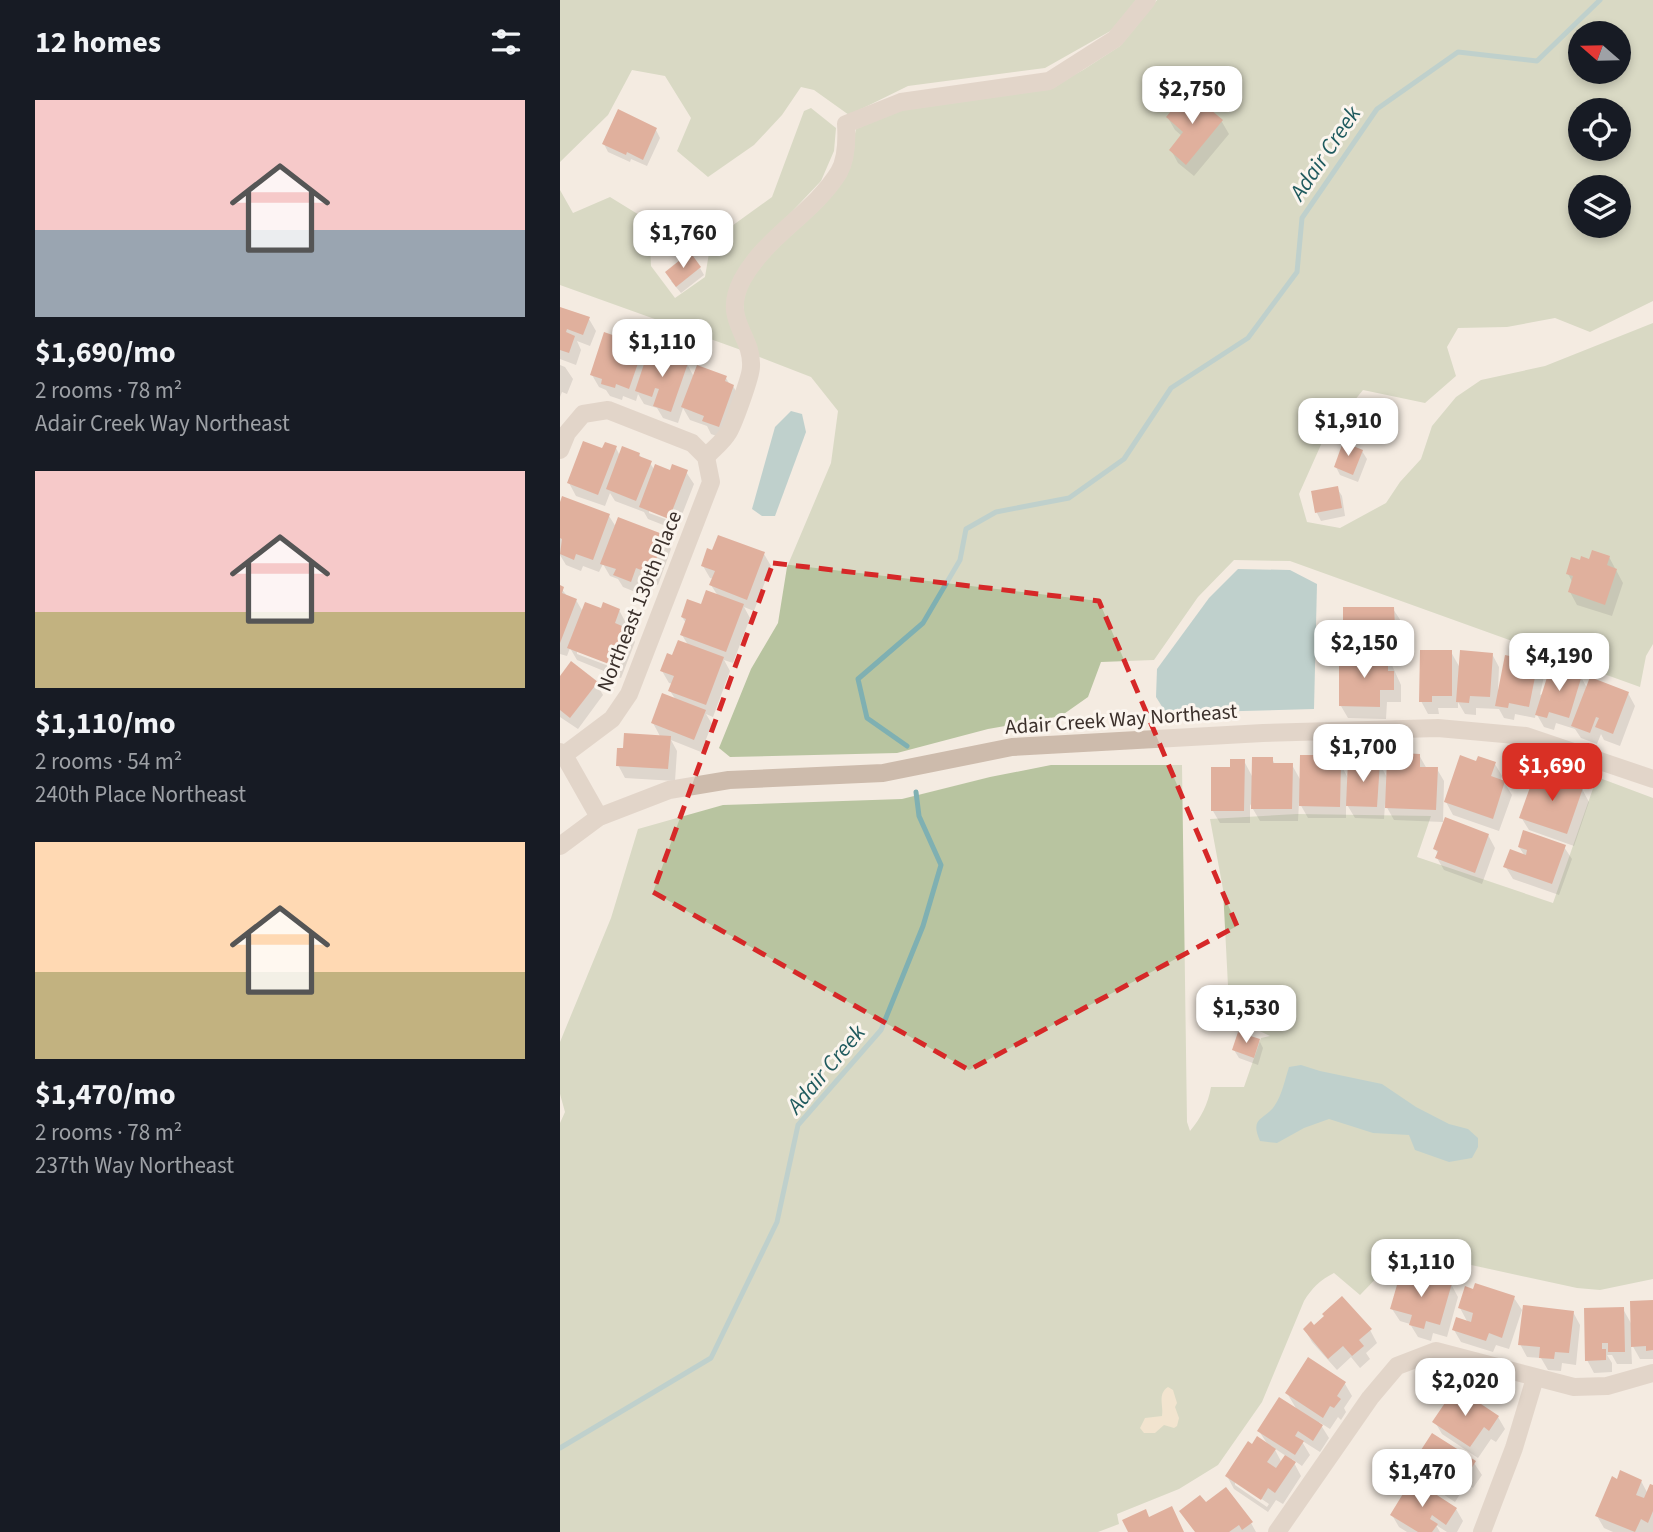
<!DOCTYPE html>
<meta charset="utf-8">
<style>
:root{--surface:#171b24;--page:#20242c;--text:#f1f3f6;--muted:#9ea1a6;--accent:#d93025}
body{margin:0;font-family:"Source Sans 3",sans-serif;background:var(--page);color:var(--text);height:100vh;display:flex;flex-direction:column;font-size:26px;white-space:nowrap}
*{box-sizing:border-box;margin:0}
p{font-size:23px;color:var(--muted)}
.icon{flex:none;width:38px;height:38px;fill:none;stroke:currentColor;stroke-width:2;stroke-linecap:round;stroke-linejoin:round}
.map{position:relative;flex:1;overflow:hidden}
.side{display:flex;flex-direction:column;background:var(--surface);width:560px}
.side>*{flex:none}
.needle{width:46px;rotate:290deg}
.buttons{position:absolute;left:1008px;top:21px;display:grid;gap:14px}
.buttons a{display:grid;place-items:center;width:63px;height:63px;border-radius:50%;background:var(--surface);box-shadow:0 4px 10px #0003;font-size:35px}
.price{position:absolute;translate:-50% -60px;padding:0 16px;border-radius:14px;background:#fff;color:#222;font-size:23px;line-height:46px;filter:drop-shadow(0 2px 4px #0008)}
.price::after{content:'';position:absolute;left:50%;top:42px;width:21px;height:16px;margin-left:-10px;background:inherit;clip-path:polygon(0 0,100% 0,50% 100%)}
.price.selected{background:var(--accent);color:#fff}
ul{padding:0;list-style:none}
li{display:grid;align-content:center;gap:14px;height:371px;padding:0 35px}
li span{display:grid;place-items:center;height:217px;border-radius:0px;color:#555}
li>.icon{margin-inline-start:auto}
span .icon{width:126px;height:126px;fill:#fffc;stroke-width:1}
li b{font-size:30px}
h2{display:flex;justify-content:space-between;align-items:center;height:84px;padding:0 35px;font-size:30px}
main{display:flex;flex:1;min-height:0}
.map>svg:first-child{display:block}
.green{fill:#b8c4a0;fill-rule:evenodd}
.sand{fill:#efdcb8}
.water{fill:#7fb0b2}
.shadow{fill:#0003;fill-rule:evenodd}
.lines{fill:none;stroke-linecap:round;stroke-linejoin:round}
.stream{stroke:#7fb0b2;stroke-width:5}
.building{fill:#c8694b}
.minor{stroke:#cdbbac;stroke-width:18}
.marked{fill:none;stroke:#d62828;stroke-width:5;stroke-dasharray:14 9;stroke-linejoin:round}
.labels{text-anchor:middle;dominant-baseline:central;stroke-width:6;stroke-linejoin:round;paint-order:stroke}
.street-label{font-size:21px;fill:#3b302b;stroke:#fbf5ee}
.water-label{font-size:23px;font-style:italic;fill:#1f5a5e;stroke:#fbf5ee}
</style>
<main>
<section class="side">
<h2>12 homes<svg class="icon" aria-label="filters" viewBox="0 0 24 24"><path d="M4 7h16M4 17h16"/><circle cx="9" cy="7" r="2"/><circle cx="15" cy="17" r="2"/></svg></h2>
<ul>
<li><span style="background:linear-gradient(#f6c9c9 60%,#9aa5b1 0)"><svg class="icon" aria-label="home" viewBox="0 0 24 24"><path d="M3 11l9-7 9 7M6 9v11h12V9"/></svg></span><div><b>$1,690/mo</b><p>2 rooms · 78 m²</p><p>Adair Creek Way Northeast</p></div></li>
<li><span style="background:linear-gradient(#f6c9c9 65%,#c2b280 0)"><svg class="icon" aria-label="home" viewBox="0 0 24 24"><path d="M3 11l9-7 9 7M6 9v11h12V9"/></svg></span><div><b>$1,110/mo</b><p>2 rooms · 54 m²</p><p>240th Place Northeast</p></div></li>
<li><span style="background:linear-gradient(#ffd9b3 60%,#c2b280 0)"><svg class="icon" aria-label="home" viewBox="0 0 24 24"><path d="M3 11l9-7 9 7M6 9v11h12V9"/></svg></span><div><b>$1,470/mo</b><p>2 rooms · 78 m²</p><p>237th Way Northeast</p></div></li>
</ul>
</section>
<div class="map">
<svg width="1093" height="1532" viewBox="0 0 1093 1532">
<rect width="100%" height="100%" fill="#f4ebe1"/>
<!-- green -->
<g class="green">
<path d="M0,0H576L554,29L485,68L348,86L289,115L254,90L241,87L222,115L194,145L148,177L117,151L131,118L105,76L72,70L48,115L0,162Z"/>
<path d="M597,0H1093V301L1030,332L995,318L947,327L898,328L887,347L896,376L865,403L803,390L764,438L739,494L747,522L780,528L826,503L840,482L861,459L872,426L896,397L921,380L985,366L1093,323V644L1086,656L1080,687L730,561L674,560L638,597L594,660L541,662L528,697L501,716L428,729L337,753L170,757L159,748L191,669L218,623L227,567L271,463L278,411L251,377L197,356C190,337 179,315 185,294C195,258 246,227 269,198C282,181 292,150 296,129L342,109L491,87L523,70L560,46ZM1020,33H1059V72H1020ZM1020,110H1059V149H1020ZM1020,187H1059V226H1020Z"/>
<path d="M251,108L276,128L274,151L261,181L188,258L172,284L181,350L0,285V190L13,213L50,197L89,221L91,266L115,298L145,277L151,241L212,197L244,111Z"/>
<path d="M491,765H622L627,1122L630,1131C641,1118 648,1104 651,1087H684L701,1038L710,1036L679,1021L668,986L663,889L650,819L737,814L871,816L857,857L993,903L1037,777L1093,798V1279L1040,1290L1017,1288L902,1263L899,1273L845,1257L833,1261L800,1295L774,1273C760,1280 752,1288 744,1301L702,1402L658,1465L619,1489L557,1514L559,1524L538,1532H0V1123L5,1112L0,1094V1042L51,918L78,829L163,805L342,799L430,777Z"/>
</g>
<!-- sand -->
<path class="sand" d="M608,1387L613,1390L617,1403L615,1407L619,1418L617,1426L614,1428L604,1425L595,1433H584L580,1428L585,1418L602,1416C604,1406 597,1394 608,1387Z"/>
<!-- water -->
<g class="water">
<path d="M231,411L242,414L246,432L215,516H202L192,509L215,427Z"/>
<path d="M678,569L730,570L757,584L754,709L606,713L596,697L597,669L649,598Z"/>
<path d="M741,1065L760,1071L822,1084L856,1107L889,1124L908,1129L918,1138V1147L912,1158L889,1162L855,1150L849,1135L813,1133L769,1119L744,1128L717,1143L700,1141C689,1116 705,1121 715,1105C722,1095 725,1079 729,1067Z"/>
</g>
<!-- shadow -->
<g class="shadow">
<path d="M628,93L662,122L669,134L634,176L618,163L611,150L622,136L615,130L608,118Z"/>
<path d="M96,130L100,138L87,166L71,159L70,162L48,152L44,144Z"/>
<path d="M140,268L144,275L121,293L111,281Z"/>
<path d="M0,308L29,319L36,331L30,346L17,341L21,350L16,365L0,359Z"/>
<path d="M83,347L89,357L127,364L134,377L166,378L170,385L173,386L180,398L165,439L151,434L147,426L130,420L123,408L118,423L103,418L97,408L84,404L78,394L76,401L63,396L62,400L50,396L46,390L39,387L32,375Z"/>
<path d="M0,365L5,367L13,379L7,394L2,392L0,397Z"/>
<path d="M56,448L60,456L79,454L82,459L90,463L95,471L126,472L134,484L116,530L88,519L84,512L55,501L50,493L45,506L16,496L9,483L43,450ZM89,509L118,520L116,523L89,513Z"/>
<path d="M802,451L807,459L798,482L780,475L776,467Z"/>
<path d="M777,488L782,496L785,516L761,521L757,513L753,493Z"/>
<path d="M0,507L49,516L56,527L104,536L111,549L98,585L83,579L78,593L63,587L58,579L50,576L43,564L39,572L23,566L21,571L6,565L0,555Z"/>
<path d="M204,554L211,566L194,611L184,607L190,618L173,663L164,660L170,671L153,717L146,714L152,724L141,752L111,740L117,751L115,781L65,778L58,765L101,738L93,723L116,700L110,691L113,684L109,683L102,671L113,657L128,645L122,635L126,623L122,617L158,596L151,585L154,579L150,578L143,566Z"/>
<path d="M1049,557L1063,583L1052,616L1017,605L1010,592L1013,583L1008,574L1030,561Z"/>
<path d="M0,587L8,597L16,600L23,612L59,610L66,623L64,628L68,630L75,642L61,678L17,660L10,648L7,656L0,654ZM17,650L63,668L62,671L17,654Z"/>
<path d="M784,609H833L841,621V639H831L835,644V661H830L841,685V702H827L826,719L788,718L781,706L789,657L784,648Z"/>
<path d="M891,652L900,668L932,654L939,667L938,690L977,663L984,676L980,695L1021,677L1027,688L1068,693L1075,706L1060,746L1044,740L1041,734L1037,744L1021,738L1015,729L996,723L994,730L984,727L976,713L975,718L955,714L954,720L944,718L939,709L916,708V715L905,714L898,702V708H878L879,714H868L861,701Z"/>
<path d="M0,679L36,683L43,695L18,729L0,717Z"/>
<path d="M859,755L867,769H877L884,781L883,822L834,820L825,804L824,819L795,818L786,803V818H748L739,802L738,821H700L690,804V823H660L653,811L672,769L684,761L693,778L712,759L715,764L732,765L741,781L759,757L763,763H780L789,780L819,763L828,779L843,762Z"/>
<path d="M918,763L935,764L942,776L940,781L944,782L952,795L939,831L893,815L886,802Z"/>
<path d="M1008,778L1013,786L1022,789L1029,802L1014,846L969,830L961,817L988,787Z"/>
<path d="M928,835L935,848L922,884L884,870L877,858L878,854L875,849Z"/>
<path d="M959,847H1004L1012,859L999,895L953,879L945,866L965,856Z"/>
<path d="M699,1040L703,1048L698,1065L679,1058L674,1050Z"/>
<path d="M851,1279L873,1285L891,1284L898,1297L887,1337L873,1333L871,1341L858,1337L850,1324L840,1321L832,1309Z"/>
<path d="M954,1298L962,1310L949,1349L936,1345L933,1352L901,1342L894,1330L908,1323L900,1308Z"/>
<path d="M1093,1302V1359H1080L1071,1343L1072,1364H1057L1052,1355H1047L1052,1363V1372L1034,1373L1027,1360L1063,1309L1072,1325Z"/>
<path d="M1013,1312L1020,1325L1016,1365L1002,1363L1001,1371L988,1370L981,1358L967,1357L960,1344Z"/>
<path d="M745,1330H810L817,1343L806,1353L810,1359L800,1368L791,1357L777,1370L752,1342Z"/>
<path d="M785,1384L792,1396L784,1408L786,1412L781,1420L778,1417L770,1429L759,1422L769,1438L760,1452L741,1440L750,1455L742,1466L732,1459L741,1476L723,1504L716,1500L708,1512L674,1489L667,1476L692,1446L708,1445L699,1431L737,1410L727,1393ZM714,1448L726,1456L722,1463ZM675,1481L709,1504L707,1507L675,1485Z"/>
<path d="M938,1417L945,1429L936,1442L931,1439L918,1458L882,1434L875,1422Z"/>
<path d="M914,1463L922,1475L913,1488L898,1479L897,1481L902,1491L895,1502L860,1479L852,1467Z"/>
<path d="M1081,1481L1088,1494L1093,1487V1532H1053L1044,1528L1037,1516Z"/>
<path d="M646,1505L691,1523L696,1532H635Z"/>
<path d="M896,1509L903,1521L897,1532H887L876,1525L880,1532H847L839,1527L832,1515Z"/>
</g>
<g class="lines">
<!-- stream -->
<g class="stream">
<path d="M347,746L307,718L298,679L363,623L400,560L406,529L436,512L509,498L564,459L611,388L688,338L737,272L742,218L817,109L898,52L977,61L1040,0"/>
<path d="M0,1448L151,1358L217,1222L238,1125L321,1030L363,926L381,865L359,816L356,792"/>
</g>
</g>
<!-- building -->
<g class="building">
<path d="M628,91L663,120L626,165L609,150L623,132L606,117Z"/>
<path d="M58,109L97,128L83,160L67,152L66,155L42,144Z"/>
<path d="M130,252L141,267L116,287L105,272Z"/>
<path d="M0,307L30,317L23,335L7,329L6,332L15,336L9,353L0,350Z"/>
<path d="M44,332L84,346L69,389L56,384L55,388L41,384L42,379L30,375Z"/>
<path d="M89,349L128,363L111,412L93,406L99,389L95,388L92,397L75,391Z"/>
<path d="M137,365L167,376L165,381L174,385L159,427L142,421L144,416L121,407Z"/>
<path d="M23,441L42,448L45,442L57,446L38,495L7,483Z"/>
<path d="M783,442L803,450L793,475L774,467Z"/>
<path d="M62,446L80,453L79,456L92,461L76,501L46,489Z"/>
<path d="M95,464L110,470L112,464L128,470L109,519L79,507Z"/>
<path d="M778,486L782,508L755,513L751,491Z"/>
<path d="M2,496L50,514L33,560L16,554L14,560L0,554L2,539L0,538V502Z"/>
<path d="M58,517L105,535L91,574L76,568L71,582L53,575L56,569L40,564Z"/>
<path d="M158,535L205,552L187,600L149,585L155,571L141,566L147,548L152,550Z"/>
<path d="M1032,550L1050,556L1047,565L1057,569L1045,605L1008,592L1013,576L1006,574L1011,557L1020,560L1021,556L1029,559Z"/>
<path d="M0,585L4,587L2,593L17,599L0,643Z"/>
<path d="M146,590L184,604L166,652L120,635L126,619L121,617L127,599L141,604Z"/>
<path d="M25,602L41,608L43,602L60,609L55,623L69,629L54,666L7,648Z"/>
<path d="M783,607H834L835,627H824V622H817V630H828V649H783Z"/>
<path d="M118,640L164,657L146,705L108,691L114,676L100,671L107,653L112,655Z"/>
<path d="M860,650H892V696H872V702H859Z"/>
<path d="M900,650L933,653L930,697L910,696L909,703L896,702Z"/>
<path d="M779,655H828V671H834V690H820V707L779,706Z"/>
<path d="M945,655L978,662L969,707L949,703L948,708L935,706Z"/>
<path d="M11,661L38,682L10,718L0,710V676Z"/>
<path d="M991,665L1022,675L1009,718L989,712L987,718L975,715Z"/>
<path d="M1030,677L1069,692L1053,734L1035,727L1039,718L1036,717L1030,733L1011,726Z"/>
<path d="M102,693L146,710L134,740L91,723Z"/>
<path d="M64,733L111,736L108,769L56,766L57,748H63Z"/>
<path d="M841,753L860,754V767H878L876,810L825,808L827,759L841,760Z"/>
<path d="M740,755H760V761L781,762L780,807L739,806Z"/>
<path d="M900,755L916,761L918,756L936,762L931,776L945,781L933,819L884,802Z"/>
<path d="M692,757H713V763H733L732,809H691Z"/>
<path d="M670,759H685L684,811H651V767H670Z"/>
<path d="M788,760L820,762L817,807L786,806Z"/>
<path d="M992,771L1010,777L1007,783L1023,788L1007,834L959,818L973,779L987,784Z"/>
<path d="M885,817L929,834L915,873L875,858L878,851L873,849Z"/>
<path d="M963,830L1006,845L992,884L943,867L950,849L966,855L967,850L958,847Z"/>
<path d="M678,1032L700,1039L694,1058L672,1050Z"/>
<path d="M841,1271L850,1273V1276L871,1282L873,1277L892,1283L880,1325L866,1321L864,1329L849,1325L852,1315L830,1309Z"/>
<path d="M915,1283L955,1296L942,1338L929,1333L926,1341L892,1330L896,1317L911,1322L913,1313L898,1308L905,1286L913,1289Z"/>
<path d="M782,1296L812,1329L799,1340L804,1346L792,1356L783,1346L768,1359L743,1329L751,1321L754,1325L764,1316L762,1314Z"/>
<path d="M1093,1300V1350L1086,1351V1346L1071,1347L1070,1301Z"/>
<path d="M963,1305L1014,1311L1009,1353L995,1352L994,1359L979,1358L980,1347L958,1345Z"/>
<path d="M1064,1307L1065,1352H1048V1343H1042V1349H1046V1360L1025,1361L1024,1308Z"/>
<path d="M748,1357L786,1382L777,1396L781,1399L774,1408L770,1406L763,1418L725,1393Z"/>
<path d="M900,1390L939,1416L929,1431L924,1427L910,1447L872,1422L891,1394L896,1397Z"/>
<path d="M719,1397L763,1425L753,1441L738,1431L735,1436L744,1441L735,1455L697,1431Z"/>
<path d="M872,1433L916,1461L906,1477L891,1467L888,1472L896,1477L887,1491L850,1467Z"/>
<path d="M697,1436L716,1449L707,1462L716,1468L725,1455L736,1462L715,1493L708,1488L701,1500L665,1476L688,1441L692,1444Z"/>
<path d="M1060,1470L1082,1480L1076,1495L1084,1498L1090,1484L1093,1485V1511L1088,1523L1081,1519L1075,1532L1035,1516L1052,1476L1057,1479Z"/>
<path d="M852,1479L897,1508L886,1525L872,1515L870,1519L878,1524L872,1532H858L830,1515Z"/>
<path d="M666,1487L693,1522L682,1530L679,1525L669,1532H635L619,1511L640,1495L646,1502Z"/>
<path d="M612,1506L624,1532H568L562,1520L586,1509L589,1517Z"/>
</g>
<g class="lines">
<!-- minor -->
<g class="minor">
<path d="M0,450L7,433L23,414L48,410L132,443L146,457L151,482L69,694L52,719L4,755"/>
<path d="M146,457C153,449 163,442 168,433C173,426 191,376 191,367C193,334 161,321 182,280C205,237 254,213 279,172C287,158 287,140 286,124L341,102L489,81L555,39L587,0"/>
<path d="M0,752L4,755L39,817"/>
<path d="M0,846L39,817L109,790L169,780L323,773L452,747L703,733L878,728L966,736L1093,779"/>
<path d="M717,1532L810,1398L837,1366L876,1351L1014,1387L1047,1386L1093,1373"/>
<path d="M922,1532L954,1448L975,1378"/>
</g>
</g>
<!-- marked area -->
<path d="M0 0H1093V1532H0ZM213,563L539,601L677,926L409,1070L93,892Z" fill="#f4ebe1" fill-opacity=".55" fill-rule="evenodd"/>
<path class="marked" d="M213,563L539,601L677,926L409,1070L93,892Z"/>
<g class="labels">
<!-- street labels -->
<g class="street-label">
<text transform="translate(79 601) rotate(-68)">Northeast 130th Place</text>
<text transform="translate(561 719) rotate(-4)">Adair Creek Way Northeast</text>
</g>
<!-- water labels -->
<g class="water-label">
<text transform="translate(765 153) rotate(-56)">Adair Creek</text>
<text transform="translate(266 1069) rotate(-50)">Adair Creek</text>
</g>
</g>
</svg>
<div class="buttons">
<a><svg class="needle" viewBox="-14 -14 28 28"><path d="M0-13l5 13h-10z" fill="#e53935"/><path d="M0 13l5-13h-10z" fill="#9ea1a6"/></svg></a>
<a><svg class="icon" aria-label="locate" viewBox="0 0 24 24"><circle cx="12" cy="12" r="6"/><path d="M12 2v4M12 18v4M2 12h4M18 12h4"/></svg></a>
<a><svg class="icon" aria-label="layers" viewBox="0 0 24 24"><path d="M12 4l9 5-9 5-9-5zM3 14l9 5 9-5"/></svg></a>
</div>
<b class="price" style="left:632px;top:126px">$2,750</b>
<b class="price" style="left:123px;top:270px">$1,760</b>
<b class="price" style="left:102px;top:379px">$1,110</b>
<b class="price" style="left:788px;top:458px">$1,910</b>
<b class="price" style="left:804px;top:680px">$2,150</b>
<b class="price" style="left:999px;top:693px">$4,190</b>
<b class="price" style="left:803px;top:784px">$1,700</b>
<b class="price selected" style="left:992px;top:803px">$1,690</b>
<b class="price" style="left:686px;top:1045px">$1,530</b>
<b class="price" style="left:861px;top:1299px">$1,110</b>
<b class="price" style="left:905px;top:1418px">$2,020</b>
<b class="price" style="left:862px;top:1509px">$1,470</b>
</div>
</main>
